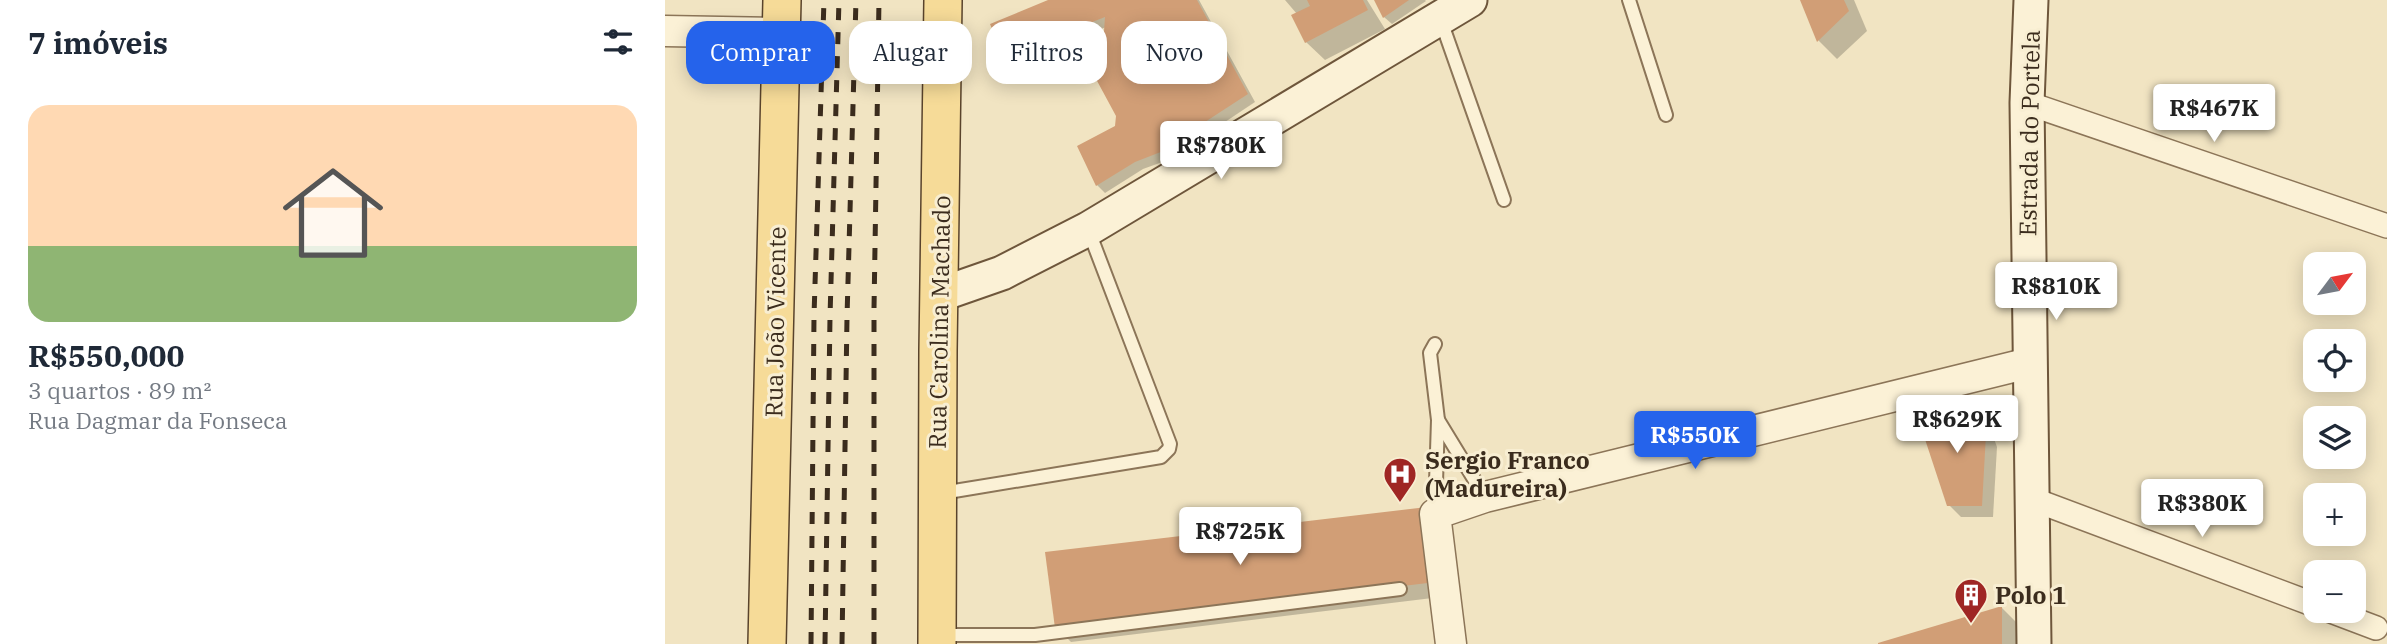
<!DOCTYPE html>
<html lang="pt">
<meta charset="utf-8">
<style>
:root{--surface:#fff;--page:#f6f6f7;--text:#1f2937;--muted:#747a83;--accent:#2563eb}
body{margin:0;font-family:"IBM Plex Serif",serif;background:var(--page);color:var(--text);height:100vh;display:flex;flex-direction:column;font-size:26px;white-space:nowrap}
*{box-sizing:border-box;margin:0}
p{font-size:23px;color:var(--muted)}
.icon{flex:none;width:38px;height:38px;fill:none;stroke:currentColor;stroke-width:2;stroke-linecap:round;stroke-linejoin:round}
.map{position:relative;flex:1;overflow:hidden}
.panel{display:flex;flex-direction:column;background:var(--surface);width:665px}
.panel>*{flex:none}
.banner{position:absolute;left:21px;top:21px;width:665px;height:63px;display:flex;gap:14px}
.needle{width:46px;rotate:58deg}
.buttons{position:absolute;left:1638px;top:252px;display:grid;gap:14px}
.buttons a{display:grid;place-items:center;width:63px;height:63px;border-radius:14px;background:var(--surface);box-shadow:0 4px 18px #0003;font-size:35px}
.price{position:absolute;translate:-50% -60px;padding:0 16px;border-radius:7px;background:#fff;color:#222;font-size:23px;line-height:46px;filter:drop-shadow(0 2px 4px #0008)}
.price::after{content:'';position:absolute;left:50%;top:42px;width:21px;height:16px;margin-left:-10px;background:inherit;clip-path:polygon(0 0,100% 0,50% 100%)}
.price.current{background:var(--accent);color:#fff}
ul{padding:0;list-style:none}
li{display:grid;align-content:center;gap:14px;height:371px;padding:0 28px}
li span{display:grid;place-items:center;height:217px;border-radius:21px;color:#555}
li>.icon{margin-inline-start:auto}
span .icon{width:126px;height:126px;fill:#fffc;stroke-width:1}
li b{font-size:30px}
h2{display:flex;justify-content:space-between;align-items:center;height:84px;padding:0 28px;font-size:30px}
.chip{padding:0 24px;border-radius:21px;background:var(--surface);box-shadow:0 4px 18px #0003;font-size:24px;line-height:63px}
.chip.current{background:var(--accent);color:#fff}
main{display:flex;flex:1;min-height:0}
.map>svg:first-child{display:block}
.shadow{fill:#0003}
.building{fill:#d19e76}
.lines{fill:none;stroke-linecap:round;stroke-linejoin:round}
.service-casing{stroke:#8c7558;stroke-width:16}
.minor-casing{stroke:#8c7558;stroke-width:26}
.tertiary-casing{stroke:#8c7558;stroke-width:33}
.secondary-casing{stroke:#6e563b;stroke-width:37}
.primary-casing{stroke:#59432c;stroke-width:40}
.service{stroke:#fbf1d6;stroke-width:12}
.minor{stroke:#fbf1d6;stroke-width:23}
.tertiary{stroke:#fbf1d6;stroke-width:30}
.secondary{stroke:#fbf1d6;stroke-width:33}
.primary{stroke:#f6db98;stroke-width:37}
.rail{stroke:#3b2c1d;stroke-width:5;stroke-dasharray:12 12;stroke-linecap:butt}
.labels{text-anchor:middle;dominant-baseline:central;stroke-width:6;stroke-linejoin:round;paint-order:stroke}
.street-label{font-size:24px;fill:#3b2c1d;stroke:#f8eed2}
.poi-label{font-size:24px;font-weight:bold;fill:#3b2c1d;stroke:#f8eed2;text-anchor:start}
</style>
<main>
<section class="panel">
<h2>7 imóveis<svg class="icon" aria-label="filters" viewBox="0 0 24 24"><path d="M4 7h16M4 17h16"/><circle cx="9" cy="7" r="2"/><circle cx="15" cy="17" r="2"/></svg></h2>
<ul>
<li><span style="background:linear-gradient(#ffd9b3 65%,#8fb573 0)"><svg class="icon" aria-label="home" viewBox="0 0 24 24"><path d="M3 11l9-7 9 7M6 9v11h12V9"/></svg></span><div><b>R$550,000</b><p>3 quartos · 89 m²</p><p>Rua Dagmar da Fonseca</p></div></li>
</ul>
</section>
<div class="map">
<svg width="1722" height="644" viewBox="0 0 1722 644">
<rect width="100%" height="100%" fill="#f1e4c2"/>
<!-- shadow -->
<g class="shadow">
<path d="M387,0H534L590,102L551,128L514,156L478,169L440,193L432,185L452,127V116L439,61L441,27L347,64L339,56Z"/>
<path d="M620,0H702L720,29L660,60L641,42L632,14Z"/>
<path d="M710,0H760L761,1L727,24L719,17Z"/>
<path d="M1137,0H1189L1202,31L1172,59L1154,41Z"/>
<path d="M1315,421L1327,433L1332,447L1328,517H1296L1284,505Z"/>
<path d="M761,509L784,596L406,642L391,627Z"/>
<path d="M1337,608L1351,622V644H1217Z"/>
</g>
<!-- building -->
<g class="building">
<path d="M383,0H532L583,94L543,120L506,148L470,162L431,186L412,146L450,126L451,116L424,66L437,60L440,17L338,57L325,24Z"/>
<path d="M642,0H698L703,10L640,43L626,15L645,6Z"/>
<path d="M709,0H744L718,18Z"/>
<path d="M1135,0H1179L1184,11L1152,42Z"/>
<path d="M1296,408L1316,420L1321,434L1317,506H1282L1253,418Z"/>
<path d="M762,507L771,582L390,628L380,552Z"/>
<path d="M1337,606V644H1213V643Z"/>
</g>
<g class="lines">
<defs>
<g id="service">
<path d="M964,0L1001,115"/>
<path d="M775,18L839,200"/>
<path d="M773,420L820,497"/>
<path d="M277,493L490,458L496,457L504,449L505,444L423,229"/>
<path d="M770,514L773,420L765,353L770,344"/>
<path d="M276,635H370L735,589"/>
</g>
<g id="minor">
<path d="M1362,103L1722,226"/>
<path d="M1367,499L1650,605"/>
<path d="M1666,611L1711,628"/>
</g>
<g id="tertiary">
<path d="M0,31L116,33"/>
<path d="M786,644L770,514L820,497L1364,363"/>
</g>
<g id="secondary">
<path d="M1366,0L1362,103L1369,644"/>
<path d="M274,295L337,273L423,229L805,0"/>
</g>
<g id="primary">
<path d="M102,644L117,0"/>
<path d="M272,644L273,351L278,0"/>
</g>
</defs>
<!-- service casing -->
<use href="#service" class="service-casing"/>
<!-- minor casing -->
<use href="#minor" class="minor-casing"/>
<!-- tertiary casing -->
<use href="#tertiary" class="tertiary-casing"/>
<!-- secondary casing -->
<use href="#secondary" class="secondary-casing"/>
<!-- primary casing -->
<use href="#primary" class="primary-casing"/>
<!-- service -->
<use href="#service" class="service"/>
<!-- minor -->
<use href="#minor" class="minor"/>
<!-- tertiary -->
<use href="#tertiary" class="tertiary"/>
<!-- secondary -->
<use href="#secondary" class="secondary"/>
<!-- primary -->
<use href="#primary" class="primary"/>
<!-- rail -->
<g class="rail">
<path d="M146,644L149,316L159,0"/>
<path d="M160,644L165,317L174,0"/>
<path d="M177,644L182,317L191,0"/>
<path d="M209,644V309L214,0"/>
</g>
</g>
<!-- icons -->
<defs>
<symbol id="hospital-pin" viewBox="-11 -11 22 30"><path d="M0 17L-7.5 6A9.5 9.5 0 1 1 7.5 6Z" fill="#9f2624" stroke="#f8eed2"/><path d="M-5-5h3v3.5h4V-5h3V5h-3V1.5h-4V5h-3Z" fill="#fff"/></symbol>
<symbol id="building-pin" viewBox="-11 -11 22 30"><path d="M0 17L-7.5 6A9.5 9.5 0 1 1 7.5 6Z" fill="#9f2624" stroke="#f8eed2"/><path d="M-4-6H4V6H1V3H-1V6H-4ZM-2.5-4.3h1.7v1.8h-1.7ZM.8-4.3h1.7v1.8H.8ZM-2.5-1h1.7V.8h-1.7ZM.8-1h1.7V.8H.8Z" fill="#fff"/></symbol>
</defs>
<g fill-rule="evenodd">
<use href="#hospital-pin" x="716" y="455" width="38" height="52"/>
<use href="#building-pin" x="1287" y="576" width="38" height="52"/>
</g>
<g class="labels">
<!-- street labels -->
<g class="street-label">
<text transform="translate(1364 133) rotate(-89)">Estrada do Portela</text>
<text transform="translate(110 322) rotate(-89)">Rua João Vicente</text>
<text transform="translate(274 322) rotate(-89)">Rua Carolina Machado</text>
</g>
<!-- poi labels -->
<g class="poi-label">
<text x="760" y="460">Sergio Franco<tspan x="760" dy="28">(Madureira)</tspan></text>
<text x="1330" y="595">Polo 1</text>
</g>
</g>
</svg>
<div class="buttons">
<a><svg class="needle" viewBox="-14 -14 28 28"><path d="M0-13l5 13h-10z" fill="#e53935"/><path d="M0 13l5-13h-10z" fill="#747a83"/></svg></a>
<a><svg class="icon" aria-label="locate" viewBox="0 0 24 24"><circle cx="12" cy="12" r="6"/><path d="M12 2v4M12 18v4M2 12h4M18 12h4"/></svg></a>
<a><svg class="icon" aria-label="layers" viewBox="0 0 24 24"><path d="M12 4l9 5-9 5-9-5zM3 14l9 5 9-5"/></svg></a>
<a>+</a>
<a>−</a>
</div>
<b class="price" style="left:1549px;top:144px">R$467K</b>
<b class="price" style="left:556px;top:181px">R$780K</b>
<b class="price" style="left:1391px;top:322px">R$810K</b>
<b class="price" style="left:1292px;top:455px">R$629K</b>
<b class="price current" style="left:1030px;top:471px">R$550K</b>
<b class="price" style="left:1537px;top:539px">R$380K</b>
<b class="price" style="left:575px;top:567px">R$725K</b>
<div class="banner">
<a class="chip current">Comprar</a>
<a class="chip">Alugar</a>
<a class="chip">Filtros</a>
<a class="chip">Novo</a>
</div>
</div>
</main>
